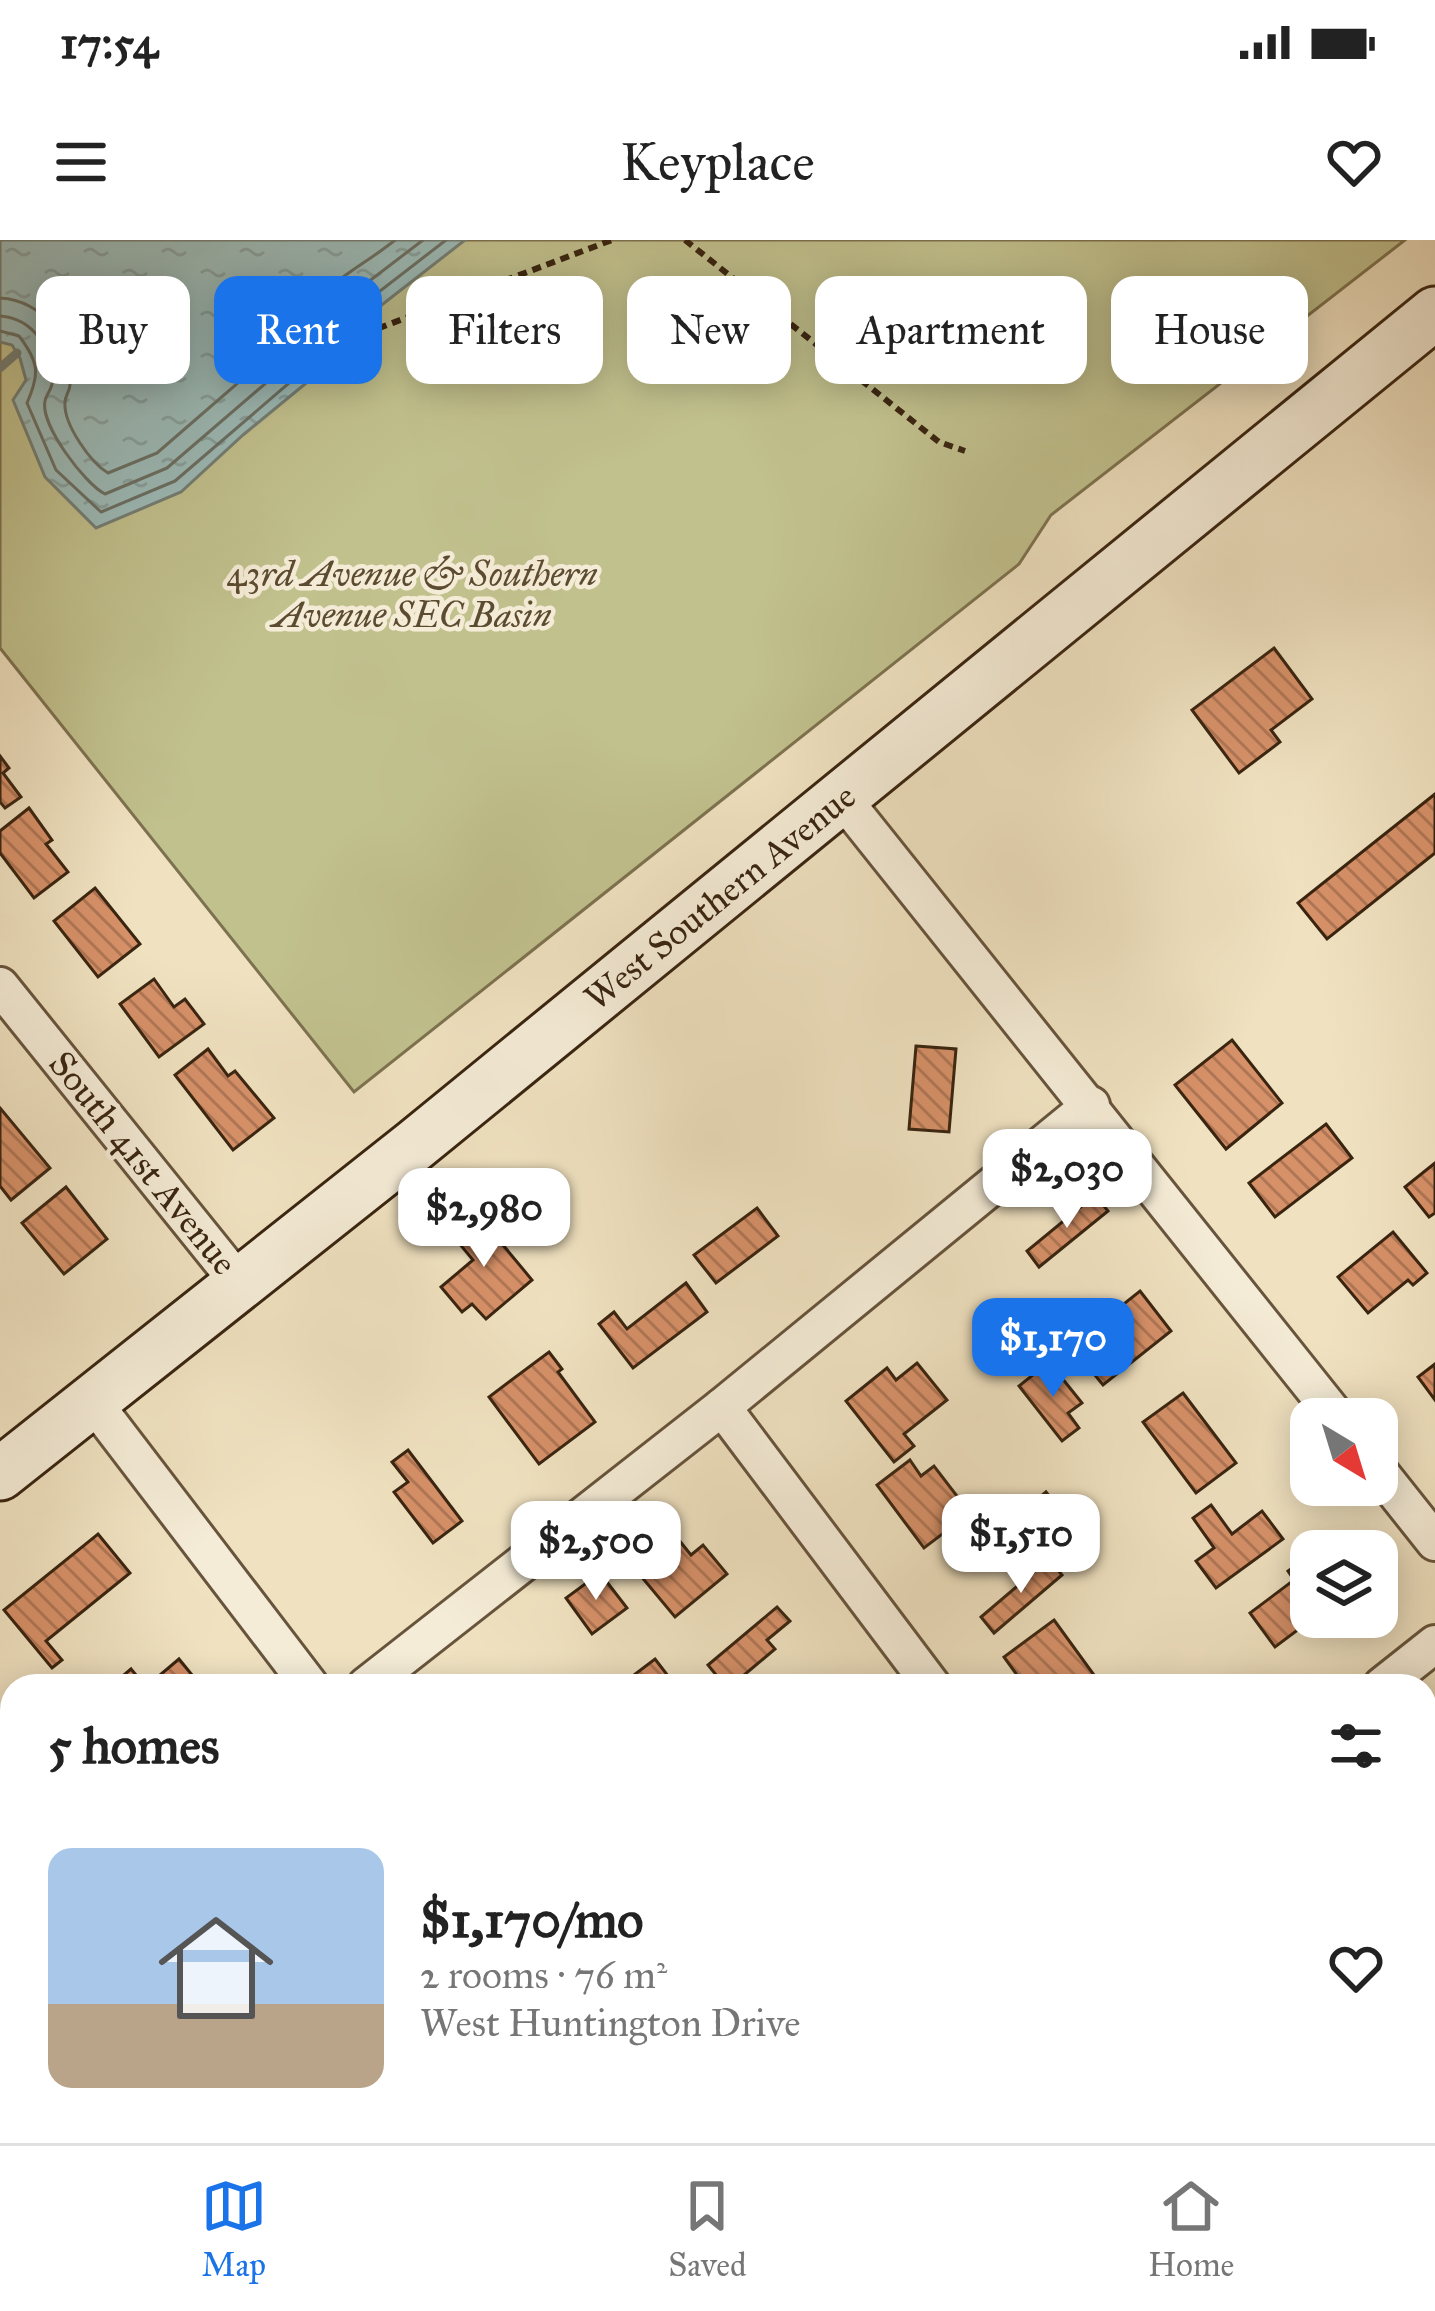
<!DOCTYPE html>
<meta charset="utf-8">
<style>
:root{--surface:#fff;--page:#f2f2f2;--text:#222;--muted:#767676;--line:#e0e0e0;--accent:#1a73e8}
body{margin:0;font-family:"IM FELL Great Primer",serif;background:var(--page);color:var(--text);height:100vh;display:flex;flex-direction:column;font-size:45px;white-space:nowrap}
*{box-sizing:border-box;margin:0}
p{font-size:39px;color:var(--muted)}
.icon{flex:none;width:66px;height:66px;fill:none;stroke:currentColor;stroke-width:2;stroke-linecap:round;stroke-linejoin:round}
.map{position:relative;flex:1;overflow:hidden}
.details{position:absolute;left:0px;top:1434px;width:1437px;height:471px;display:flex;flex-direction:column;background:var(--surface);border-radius:36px 36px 0 0;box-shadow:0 6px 30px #0003}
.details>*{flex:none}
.banner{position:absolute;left:36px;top:36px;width:1365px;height:108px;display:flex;gap:24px}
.needle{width:78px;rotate:142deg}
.fabs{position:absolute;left:1290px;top:1158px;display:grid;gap:24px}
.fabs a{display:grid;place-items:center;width:108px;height:108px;border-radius:24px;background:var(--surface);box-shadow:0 6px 30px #0003;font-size:60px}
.price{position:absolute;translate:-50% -102px;padding:0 27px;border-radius:24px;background:#fff;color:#222;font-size:39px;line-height:78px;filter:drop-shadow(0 3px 6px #0008)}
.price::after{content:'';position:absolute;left:50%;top:72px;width:36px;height:27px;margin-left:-18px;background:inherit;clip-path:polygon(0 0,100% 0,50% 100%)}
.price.selected{background:var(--accent);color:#fff}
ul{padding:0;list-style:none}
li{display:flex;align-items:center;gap:36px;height:300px;padding:0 48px}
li+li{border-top:3px solid var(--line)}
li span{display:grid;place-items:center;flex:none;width:336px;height:240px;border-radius:24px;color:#555}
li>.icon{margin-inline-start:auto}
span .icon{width:144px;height:144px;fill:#fffc;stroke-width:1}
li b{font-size:51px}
h2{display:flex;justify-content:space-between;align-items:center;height:144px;padding:0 48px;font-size:51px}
.pill{padding:0 42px;border-radius:24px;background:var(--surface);box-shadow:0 6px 30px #0003;font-size:42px;line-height:108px}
.pill.selected{background:var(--accent);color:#fff}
.status{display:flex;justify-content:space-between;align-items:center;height:84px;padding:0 60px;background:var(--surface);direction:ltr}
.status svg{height:33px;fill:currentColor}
header{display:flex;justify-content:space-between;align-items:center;height:156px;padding:0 48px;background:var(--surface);font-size:54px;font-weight:600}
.menu{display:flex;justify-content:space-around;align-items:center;height:168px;border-top:3px solid var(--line);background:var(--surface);font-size:33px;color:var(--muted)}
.menu a{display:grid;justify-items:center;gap:6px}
.menu .selected{color:var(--accent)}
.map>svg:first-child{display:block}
.park{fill:#c1c18e;stroke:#7d724f;stroke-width:3}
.water{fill:url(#water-ripples);stroke:#747f76;stroke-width:3}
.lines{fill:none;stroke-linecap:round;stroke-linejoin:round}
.shore{stroke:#6a7065;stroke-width:3}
.stream{stroke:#747f76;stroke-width:9}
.building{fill:url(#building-back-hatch);stroke:#392410;stroke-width:3}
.street-casing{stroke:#67543c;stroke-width:42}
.secondary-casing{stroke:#392410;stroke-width:57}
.path{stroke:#392410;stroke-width:6;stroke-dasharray:9 6;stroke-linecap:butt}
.street{stroke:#f5ecd7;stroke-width:36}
.secondary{stroke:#f5ecd7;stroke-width:51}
.labels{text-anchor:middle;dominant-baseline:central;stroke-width:9;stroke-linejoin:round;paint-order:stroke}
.park-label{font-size:36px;font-style:italic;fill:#5b4b30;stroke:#f5ecd7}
.street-label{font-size:36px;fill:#392410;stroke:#f5ecd7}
</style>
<div class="status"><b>17:54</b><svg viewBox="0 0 49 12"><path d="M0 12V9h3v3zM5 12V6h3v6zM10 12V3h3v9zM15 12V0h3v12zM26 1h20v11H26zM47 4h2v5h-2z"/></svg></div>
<header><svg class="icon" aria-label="menu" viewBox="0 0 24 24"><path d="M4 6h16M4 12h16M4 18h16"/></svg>Keyplace<svg class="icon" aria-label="heart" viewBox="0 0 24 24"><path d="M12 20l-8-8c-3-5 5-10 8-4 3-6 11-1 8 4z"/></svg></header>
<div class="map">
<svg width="1435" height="1903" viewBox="0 0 1435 1903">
<defs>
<pattern id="water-ripples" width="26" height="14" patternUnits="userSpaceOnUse" patternTransform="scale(3)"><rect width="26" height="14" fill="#9cbcba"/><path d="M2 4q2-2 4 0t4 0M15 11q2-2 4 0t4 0" fill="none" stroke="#87a19f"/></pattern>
<pattern id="building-back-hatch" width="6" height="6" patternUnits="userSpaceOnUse" patternTransform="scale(3)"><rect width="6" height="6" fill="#d79169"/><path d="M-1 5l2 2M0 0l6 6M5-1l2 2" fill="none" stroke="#af7655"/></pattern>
</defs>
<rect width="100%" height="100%" fill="#f0e2c1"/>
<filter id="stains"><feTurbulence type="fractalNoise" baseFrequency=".00167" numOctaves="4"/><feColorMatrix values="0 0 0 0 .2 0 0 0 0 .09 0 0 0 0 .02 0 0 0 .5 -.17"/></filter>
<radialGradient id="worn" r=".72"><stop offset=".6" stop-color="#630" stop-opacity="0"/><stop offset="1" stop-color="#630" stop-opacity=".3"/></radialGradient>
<!-- park -->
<path class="park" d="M0,0H1405L1051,275L1019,324L354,852L0,408Z"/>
<!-- water -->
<path class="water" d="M0,0H465L338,99L339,116L243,195L181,252L96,288L45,237L13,160L26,140L20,118L12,105L0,102Z"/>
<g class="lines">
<!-- shore -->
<g class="shore">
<path d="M0,58C43,60 74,101 70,144C70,151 65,156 65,162C63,184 91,223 108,233L157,213L291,97C306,52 360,29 395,0"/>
<path d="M0,76C32,78 56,110 52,144C51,150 46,155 45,161C40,185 85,244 105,254L167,228L309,106L313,89L321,78L423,0"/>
<path d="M0,91L19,96C39,122 40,134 27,163L56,230L101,272L175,241L324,113L331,89L446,0"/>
</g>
<!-- stream -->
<path class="stream" d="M0,128L17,113"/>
</g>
<!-- building -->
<g class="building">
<path d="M1274,408L1312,459L1271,490L1280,502L1239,533L1192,470Z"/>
<path d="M0,516L9,528L3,533L21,557L5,568L0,562Z"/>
<path d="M1435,554V613L1327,699L1298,663Z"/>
<path d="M29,568L52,600L46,604L68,632L34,658L0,613V591Z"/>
<path d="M95,648L140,704L98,737L54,681Z"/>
<path d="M154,739L174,767L185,759L204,784L159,817L120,764Z"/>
<path d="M1232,800L1282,863L1226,909L1175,845Z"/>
<path d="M916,806L956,809L949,892L909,889Z"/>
<path d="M208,809L228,836L235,831L274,878L233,910L175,835Z"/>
<path d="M0,868L50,928L11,960L0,946Z"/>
<path d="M1326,884L1352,918L1275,977L1249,943Z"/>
<path d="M1435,923V973L1429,977L1405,947Z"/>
<path d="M66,947L107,999L64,1034L22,983Z"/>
<path d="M1095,955L1108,971L1039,1027L1027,1011Z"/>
<path d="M757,968L778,996L716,1043L694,1015Z"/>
<path d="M474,970L532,1040L486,1079L472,1064L462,1072L441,1047L473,1020L449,991Z"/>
<path d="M1393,992L1427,1033L1413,1045L1408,1040L1368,1073L1338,1037Z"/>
<path d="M686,1043L707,1072L633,1128L599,1084L614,1072L627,1089Z"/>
<path d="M1140,1051L1171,1091L1103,1145L1071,1106Z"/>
<path d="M549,1112L562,1129L558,1132L595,1182L539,1224L489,1157Z"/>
<path d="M1049,1122L1082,1163L1068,1173L1079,1188L1062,1201L1019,1146Z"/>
<path d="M917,1123L947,1160L904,1194L914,1206L894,1222L846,1161L887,1128L896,1140Z"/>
<path d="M1435,1124V1160L1418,1137Z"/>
<path d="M1183,1153L1236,1223L1196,1253L1143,1182Z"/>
<path d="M408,1210L462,1281L433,1303L394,1252L408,1242L392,1222Z"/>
<path d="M910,1220L921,1236L934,1226L970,1273L924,1308L877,1245Z"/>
<path d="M1046,1252L1061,1271L1027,1300L1011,1281Z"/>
<path d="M1211,1265L1232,1294L1262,1271L1283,1299L1216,1348L1196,1321L1214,1308L1193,1278Z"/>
<path d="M670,1289L691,1315L703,1305L727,1334L675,1377L630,1323Z"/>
<path d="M1341,1292L1356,1311H1315Z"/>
<path d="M98,1294L130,1333L46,1401L62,1420L52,1428L4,1370Z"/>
<path d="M1311,1314V1377H1315L1275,1407L1250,1373L1294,1340L1288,1331Z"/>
<path d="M1049,1319L1062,1335L994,1393L981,1377Z"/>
<path d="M600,1333L627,1368L592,1394L566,1358Z"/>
<path d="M777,1367L790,1381L767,1400L775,1409L731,1446H725L708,1425Z"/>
<path d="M1054,1380L1102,1446H1025L1004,1417Z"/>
<path d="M179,1419L201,1446H147Z"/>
<path d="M655,1419L675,1445L630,1446L626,1441Z"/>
<path d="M131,1429L145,1446H111Z"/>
<path d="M12,1566V1608L0,1592V1575Z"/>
<path d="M1425,1825L1435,1838V1885L1425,1892Z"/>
<path d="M12,1868V1893H19L12,1898L0,1878Z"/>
<path d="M1096,1893H1165L1171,1901L1104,1903Z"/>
<path d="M1381,1893H1424L1411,1903H1388Z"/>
</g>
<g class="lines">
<defs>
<g id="street">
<path d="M842,558L1338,1179"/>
<path d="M0,746L240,1044"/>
<path d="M93,1162L310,1446"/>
<path d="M722,1167L932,1446"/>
<path d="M1377,1229L1435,1302"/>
<path d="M366,1446L722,1167L1091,865"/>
<path d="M1382,1446L1435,1404"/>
<path d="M0,1736L12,1727"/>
<path d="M659,1893L667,1903"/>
<path d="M1281,1893L1289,1903"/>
<path d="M804,1903L817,1893"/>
</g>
<path id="secondary" d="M0,1234L415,905L1435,73"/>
</defs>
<!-- street casing -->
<use href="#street" class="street-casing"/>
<!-- secondary casing -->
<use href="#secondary" class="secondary-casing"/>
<!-- path -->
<g class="path">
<path d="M685,0L939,202L965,211"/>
<path d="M350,99L612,0"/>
</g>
<!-- street -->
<use href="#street" class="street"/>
<!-- secondary -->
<use href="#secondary" class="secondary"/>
</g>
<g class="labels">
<!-- park labels -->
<g class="park-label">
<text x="412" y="334">43rd Avenue &amp; Southern<tspan x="412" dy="41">Avenue SEC Basin</tspan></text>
</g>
<!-- street labels -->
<g class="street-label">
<text transform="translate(720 657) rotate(-39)">West Southern Avenue</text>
<text transform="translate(143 923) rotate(51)">South 41st Avenue</text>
</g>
</g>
<rect width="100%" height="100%" filter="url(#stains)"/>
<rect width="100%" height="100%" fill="url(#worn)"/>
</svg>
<div class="fabs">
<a><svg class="needle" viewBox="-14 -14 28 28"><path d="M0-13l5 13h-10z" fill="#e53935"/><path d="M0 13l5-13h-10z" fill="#767676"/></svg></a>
<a><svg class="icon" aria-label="layers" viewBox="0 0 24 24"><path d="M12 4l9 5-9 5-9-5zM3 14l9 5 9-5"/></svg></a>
</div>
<b class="price" style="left:1067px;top:991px">$2,030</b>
<b class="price" style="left:484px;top:1030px">$2,980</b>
<b class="price selected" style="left:1053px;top:1160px">$1,170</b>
<b class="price" style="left:1021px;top:1356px">$1,510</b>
<b class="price" style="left:596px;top:1363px">$2,500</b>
<div class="banner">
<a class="pill">Buy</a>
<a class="pill selected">Rent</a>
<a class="pill">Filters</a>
<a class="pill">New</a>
<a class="pill">Apartment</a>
<a class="pill">House</a>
</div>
<section class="details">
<h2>5 homes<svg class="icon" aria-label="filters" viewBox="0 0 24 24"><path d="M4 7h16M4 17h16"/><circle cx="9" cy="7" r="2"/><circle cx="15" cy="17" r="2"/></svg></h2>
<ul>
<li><span style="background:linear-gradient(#a9c7e8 65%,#b9a48a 0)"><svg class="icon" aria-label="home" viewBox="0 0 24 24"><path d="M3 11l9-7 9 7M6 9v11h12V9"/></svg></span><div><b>$1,170/mo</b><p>2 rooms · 76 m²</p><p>West Huntington Drive</p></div><svg class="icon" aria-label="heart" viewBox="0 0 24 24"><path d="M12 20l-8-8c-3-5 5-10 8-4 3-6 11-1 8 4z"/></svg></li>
</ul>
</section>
</div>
<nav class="menu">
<a class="selected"><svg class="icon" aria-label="map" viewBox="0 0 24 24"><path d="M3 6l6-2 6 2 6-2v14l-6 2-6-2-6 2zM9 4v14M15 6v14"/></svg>Map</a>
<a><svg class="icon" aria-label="saved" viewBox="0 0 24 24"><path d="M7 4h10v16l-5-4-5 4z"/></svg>Saved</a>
<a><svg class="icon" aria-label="home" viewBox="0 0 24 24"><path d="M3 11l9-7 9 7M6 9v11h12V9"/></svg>Home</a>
</nav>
